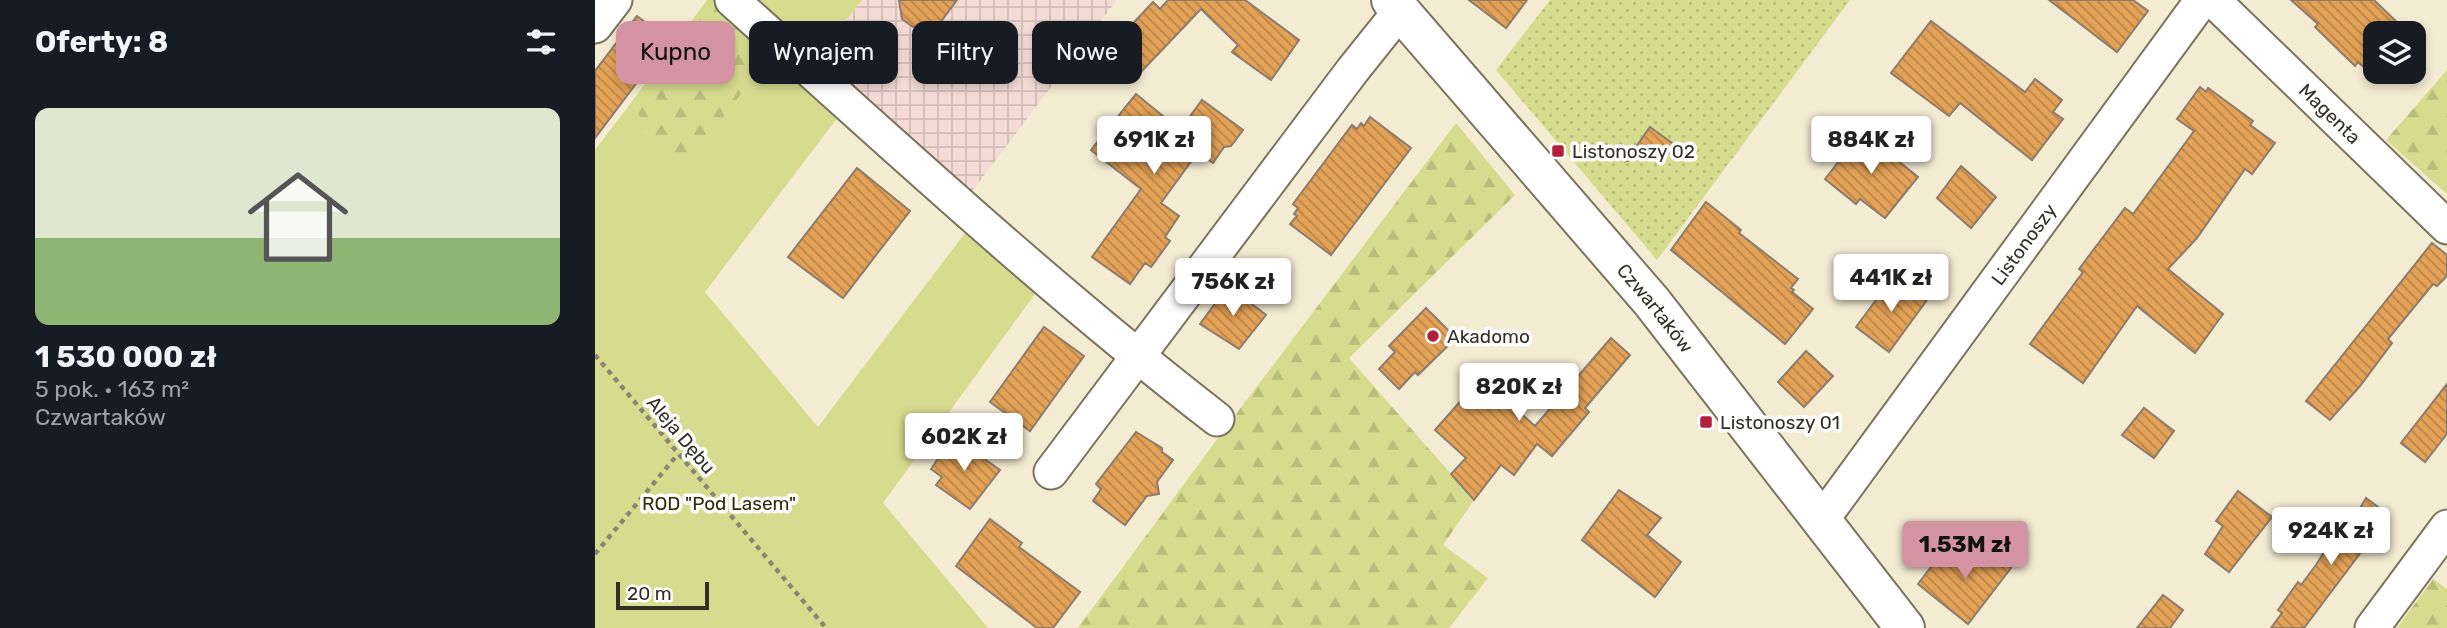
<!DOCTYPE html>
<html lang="pl">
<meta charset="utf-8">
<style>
:root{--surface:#171b24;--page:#20242c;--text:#f1f3f6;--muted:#9ea1a6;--accent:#d493a3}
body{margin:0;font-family:Rubik,sans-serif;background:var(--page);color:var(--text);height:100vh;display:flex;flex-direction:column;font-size:26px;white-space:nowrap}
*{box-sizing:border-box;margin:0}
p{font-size:23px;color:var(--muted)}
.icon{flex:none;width:38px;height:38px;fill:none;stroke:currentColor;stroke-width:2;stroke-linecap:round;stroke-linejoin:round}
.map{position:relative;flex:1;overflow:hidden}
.sheet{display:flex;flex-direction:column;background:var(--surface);width:595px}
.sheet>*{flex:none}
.banner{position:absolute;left:21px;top:21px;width:665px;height:63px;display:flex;gap:14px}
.controls{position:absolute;left:1768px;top:21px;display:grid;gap:14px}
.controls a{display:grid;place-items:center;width:63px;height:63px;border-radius:14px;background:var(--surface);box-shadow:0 4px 10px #0003;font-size:35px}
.scale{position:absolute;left:21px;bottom:18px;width:93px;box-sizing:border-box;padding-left:7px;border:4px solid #332f26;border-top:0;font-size:19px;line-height:24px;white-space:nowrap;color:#332f26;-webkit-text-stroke:5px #fff;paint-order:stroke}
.price{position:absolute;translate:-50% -60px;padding:0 16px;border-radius:7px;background:#fff;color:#222;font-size:23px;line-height:46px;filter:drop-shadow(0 2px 4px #0008)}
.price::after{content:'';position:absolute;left:50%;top:42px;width:21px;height:16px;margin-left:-10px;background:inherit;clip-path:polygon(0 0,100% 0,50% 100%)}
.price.current{background:var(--accent);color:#111}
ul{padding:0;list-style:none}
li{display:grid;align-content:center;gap:14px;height:371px;padding:0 35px}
li span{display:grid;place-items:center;height:217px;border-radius:14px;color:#555}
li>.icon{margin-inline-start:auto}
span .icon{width:126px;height:126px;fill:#fffc;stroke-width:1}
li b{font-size:30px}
h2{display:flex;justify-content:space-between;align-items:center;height:84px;padding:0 35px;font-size:30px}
.tag{padding:0 24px;border-radius:14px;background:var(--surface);box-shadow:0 4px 10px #0003;font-size:24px;line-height:63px}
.tag.current{background:var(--accent);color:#111}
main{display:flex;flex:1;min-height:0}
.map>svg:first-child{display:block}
.industrial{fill:url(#industrial-grid)}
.green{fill:#d6dc8e}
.forest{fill:url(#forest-firs)}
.park{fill:url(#park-dots)}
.building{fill:url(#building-back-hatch);stroke:#8d7c6b;stroke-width:2}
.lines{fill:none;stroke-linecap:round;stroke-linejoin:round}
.minor-casing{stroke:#7c735e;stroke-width:37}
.tertiary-casing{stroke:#7c735e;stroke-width:42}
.path{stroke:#8c8576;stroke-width:4.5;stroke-dasharray:5 5;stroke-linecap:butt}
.minor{stroke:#fff;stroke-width:33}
.tertiary{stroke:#fff;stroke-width:38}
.poi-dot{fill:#b11e3e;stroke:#fff;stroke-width:2.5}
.labels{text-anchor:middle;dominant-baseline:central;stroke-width:7;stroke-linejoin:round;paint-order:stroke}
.street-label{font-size:19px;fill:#332f26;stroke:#fff}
.poi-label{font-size:19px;fill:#332f26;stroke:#fff;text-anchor:start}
.park-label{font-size:19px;fill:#2b2d03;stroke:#fff}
</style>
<main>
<section class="sheet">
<h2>Oferty: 8<svg class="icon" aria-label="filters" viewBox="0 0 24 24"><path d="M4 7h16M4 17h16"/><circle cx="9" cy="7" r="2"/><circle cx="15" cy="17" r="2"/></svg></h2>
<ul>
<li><span style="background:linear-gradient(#dfe7d0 60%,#8fb573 0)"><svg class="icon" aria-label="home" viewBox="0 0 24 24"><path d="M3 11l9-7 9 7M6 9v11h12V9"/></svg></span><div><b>1 530 000 zł</b><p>5 pok. · 163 m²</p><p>Czwartaków</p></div></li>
</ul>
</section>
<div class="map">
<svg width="1852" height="628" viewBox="0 0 1852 628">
<defs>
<pattern id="industrial-grid" width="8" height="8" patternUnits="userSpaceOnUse" patternTransform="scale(1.75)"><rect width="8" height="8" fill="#f5dbd5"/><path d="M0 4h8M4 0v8" fill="none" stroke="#d2bcb7"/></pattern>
<pattern id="forest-firs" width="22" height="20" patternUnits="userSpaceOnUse" patternTransform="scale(1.75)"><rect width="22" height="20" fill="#d6dc8e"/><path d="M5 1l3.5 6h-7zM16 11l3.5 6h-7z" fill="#b8bd7a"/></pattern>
<pattern id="park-dots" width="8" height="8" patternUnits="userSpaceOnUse" patternTransform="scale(1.75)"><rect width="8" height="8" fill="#d6dc8e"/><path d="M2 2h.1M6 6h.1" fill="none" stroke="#b8bd7a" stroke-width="1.8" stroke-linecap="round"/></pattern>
<pattern id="building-back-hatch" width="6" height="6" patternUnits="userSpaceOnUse" patternTransform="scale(1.75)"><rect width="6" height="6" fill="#e4a257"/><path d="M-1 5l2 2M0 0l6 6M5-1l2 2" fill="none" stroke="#b98448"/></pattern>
</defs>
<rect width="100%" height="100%" fill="#f4ebd3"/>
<!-- industrial -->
<path class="industrial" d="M267,0H522L372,198L220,60Z"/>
<!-- green -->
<g class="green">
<path d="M153,0H267L220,60Z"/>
<path d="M178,52L246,113L110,292L223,427L376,225L445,287L288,503L393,628H0V150L38,100L52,134Z"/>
</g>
<!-- forest -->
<g class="forest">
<path d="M112,0H120L178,52L100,154C60,166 50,130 38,100Z"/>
<path d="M1852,70V194L1791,140Z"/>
<path d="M861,123L920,195L754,358L879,500L848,545L893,578L854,628H483L620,442Z"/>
<path d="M1838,579L1852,589V628H1802Z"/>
</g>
<!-- park -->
<path class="park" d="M955,0H1255L1062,260L901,70Z"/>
<!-- building -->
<g class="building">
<path d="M304,0H362L336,35L324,26L318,27L307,19Z"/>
<path d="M573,0H650L704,40L676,80L637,52L643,45L606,9L544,74L515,48L558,2L565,9Z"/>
<path d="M874,0H932L911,28Z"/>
<path d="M1454,0H1538L1553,11L1522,52Z"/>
<path d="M1696,0H1779L1809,29L1805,33H1780V63L1773,71L1763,62L1760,66L1720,27L1723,24Z"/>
<path d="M42,16L74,40L0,138V71Z"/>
<path d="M1336,21L1430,92L1440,79L1467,100L1458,112L1468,119L1437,160L1365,103L1354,116L1296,73Z"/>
<path d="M1605,87L1611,92L1613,88L1658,121L1655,125L1680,143L1657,174L1650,169L1602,238L1573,269L1628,314L1600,353L1542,306L1488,383L1435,344L1488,272L1484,269L1530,208L1538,214L1599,131L1582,119Z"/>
<path d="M541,94L585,130L607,100L648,130L636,146L629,147L618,163L603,152L566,203L584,216L570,237L575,241L556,267L550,263L535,284L497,257L546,189L496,150Z"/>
<path d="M775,117L816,148L736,255L695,224L702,216L699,214L703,208L698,204L757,125L762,129L766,123L769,126Z"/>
<path d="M1055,127L1088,151L1031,161Z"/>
<path d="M1267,132L1323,177L1290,218L1265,199L1261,204L1230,179Z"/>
<path d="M1366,166L1401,197L1376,228L1342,198Z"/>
<path d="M262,168L315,211L248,298L193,257Z"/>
<path d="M1111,202L1146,230L1144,233L1203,279L1196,288L1199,290L1197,292L1218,309L1190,344L1076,250Z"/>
<path d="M1837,243L1852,255V276L1842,286L1838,284L1793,339L1797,343L1765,386L1735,420L1711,401Z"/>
<path d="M1299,276L1332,300L1294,352L1261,327Z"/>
<path d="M633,286L671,315L644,349L605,324Z"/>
<path d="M831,308L861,338L823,375L820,372L804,389L784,369L800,352L794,346Z"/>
<path d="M449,327L489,356L435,431L395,402Z"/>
<path d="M1016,338L1035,355L990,408L994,412L957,456L942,444L919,475L906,465L879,500L856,474L871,458L840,430L886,378L940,426Z"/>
<path d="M1211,351L1238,376L1209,407L1183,382Z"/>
<path d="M1852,384V434L1830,462L1806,443Z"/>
<path d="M1549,408L1579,431L1559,458L1527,435Z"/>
<path d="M541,432L567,448V452L578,460L562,482L564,494L552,496L530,525L498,501L506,489L501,484Z"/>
<path d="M358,437L405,470L375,509L341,485L347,477L336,469Z"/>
<path d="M1024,490L1066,518L1052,535L1086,562L1060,597L987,540Z"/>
<path d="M1643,491L1677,517L1634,572L1610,554L1628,526L1621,521Z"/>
<path d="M1771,498L1794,515L1709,628H1676L1687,613L1683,610L1703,582L1706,585L1721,565L1734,544L1732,543L1752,516L1758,520Z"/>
<path d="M395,519L427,543L424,547L485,592L458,628H442L361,566Z"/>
<path d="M1380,541L1416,568L1373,624L1323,584L1345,555L1360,566Z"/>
<path d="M1568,595L1588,610L1575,628H1542Z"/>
</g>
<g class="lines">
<defs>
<g id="minor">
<path d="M137,0C296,143 453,288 622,419"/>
<path id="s1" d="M1618,0L1852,227"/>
<path d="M0,26L20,0"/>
<path d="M456,472L757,71L805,11"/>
<path id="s2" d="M1226,521L1607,0"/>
<path d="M1777,628L1852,527"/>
</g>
<g id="tertiary">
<path id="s3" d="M796,0L1057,302L1310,628"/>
</g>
</defs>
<!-- minor casing -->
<use href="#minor" class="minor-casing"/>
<!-- tertiary casing -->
<use href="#tertiary" class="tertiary-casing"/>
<!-- path -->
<g class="path">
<path d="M0,355L231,628"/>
<path d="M0,554L83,454"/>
</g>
<!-- minor -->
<use href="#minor" class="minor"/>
<!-- tertiary -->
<use href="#tertiary" class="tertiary"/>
</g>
<!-- markers -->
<g class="poi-dot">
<rect x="956" y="144" width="14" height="14" rx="3.5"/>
<circle cx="838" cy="336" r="7"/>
<rect x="1104" y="415" width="14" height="14" rx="3.5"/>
</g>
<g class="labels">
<!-- street labels -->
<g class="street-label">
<text stroke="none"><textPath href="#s1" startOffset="163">Magenta</textPath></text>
<text stroke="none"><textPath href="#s2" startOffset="343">Listonoszy</textPath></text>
<text stroke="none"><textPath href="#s3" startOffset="406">Czwartaków</textPath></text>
<text transform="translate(86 435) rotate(50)">Aleja Dębu</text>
</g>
<!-- poi labels -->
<g class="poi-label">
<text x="977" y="151">Listonoszy 02</text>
<text x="852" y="336">Akadomo</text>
<text x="1125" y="422">Listonoszy 01</text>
</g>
<!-- park labels -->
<g class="park-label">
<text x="124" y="503">ROD "Pod Lasem"</text>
</g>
</g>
</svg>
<div class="controls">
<a><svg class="icon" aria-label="layers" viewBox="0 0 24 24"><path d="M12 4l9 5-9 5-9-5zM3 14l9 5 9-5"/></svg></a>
</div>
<div class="scale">20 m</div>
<b class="price" style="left:559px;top:176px">691K zł</b>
<b class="price" style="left:1276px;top:176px">884K zł</b>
<b class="price" style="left:1296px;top:314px">441K zł</b>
<b class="price" style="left:638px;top:318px">756K zł</b>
<b class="price" style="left:924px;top:423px">820K zł</b>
<b class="price" style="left:369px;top:473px">602K zł</b>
<b class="price" style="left:1736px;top:567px">924K zł</b>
<b class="price current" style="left:1370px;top:581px">1.53M zł</b>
<div class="banner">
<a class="tag current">Kupno</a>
<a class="tag">Wynajem</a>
<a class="tag">Filtry</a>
<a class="tag">Nowe</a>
</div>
</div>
</main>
